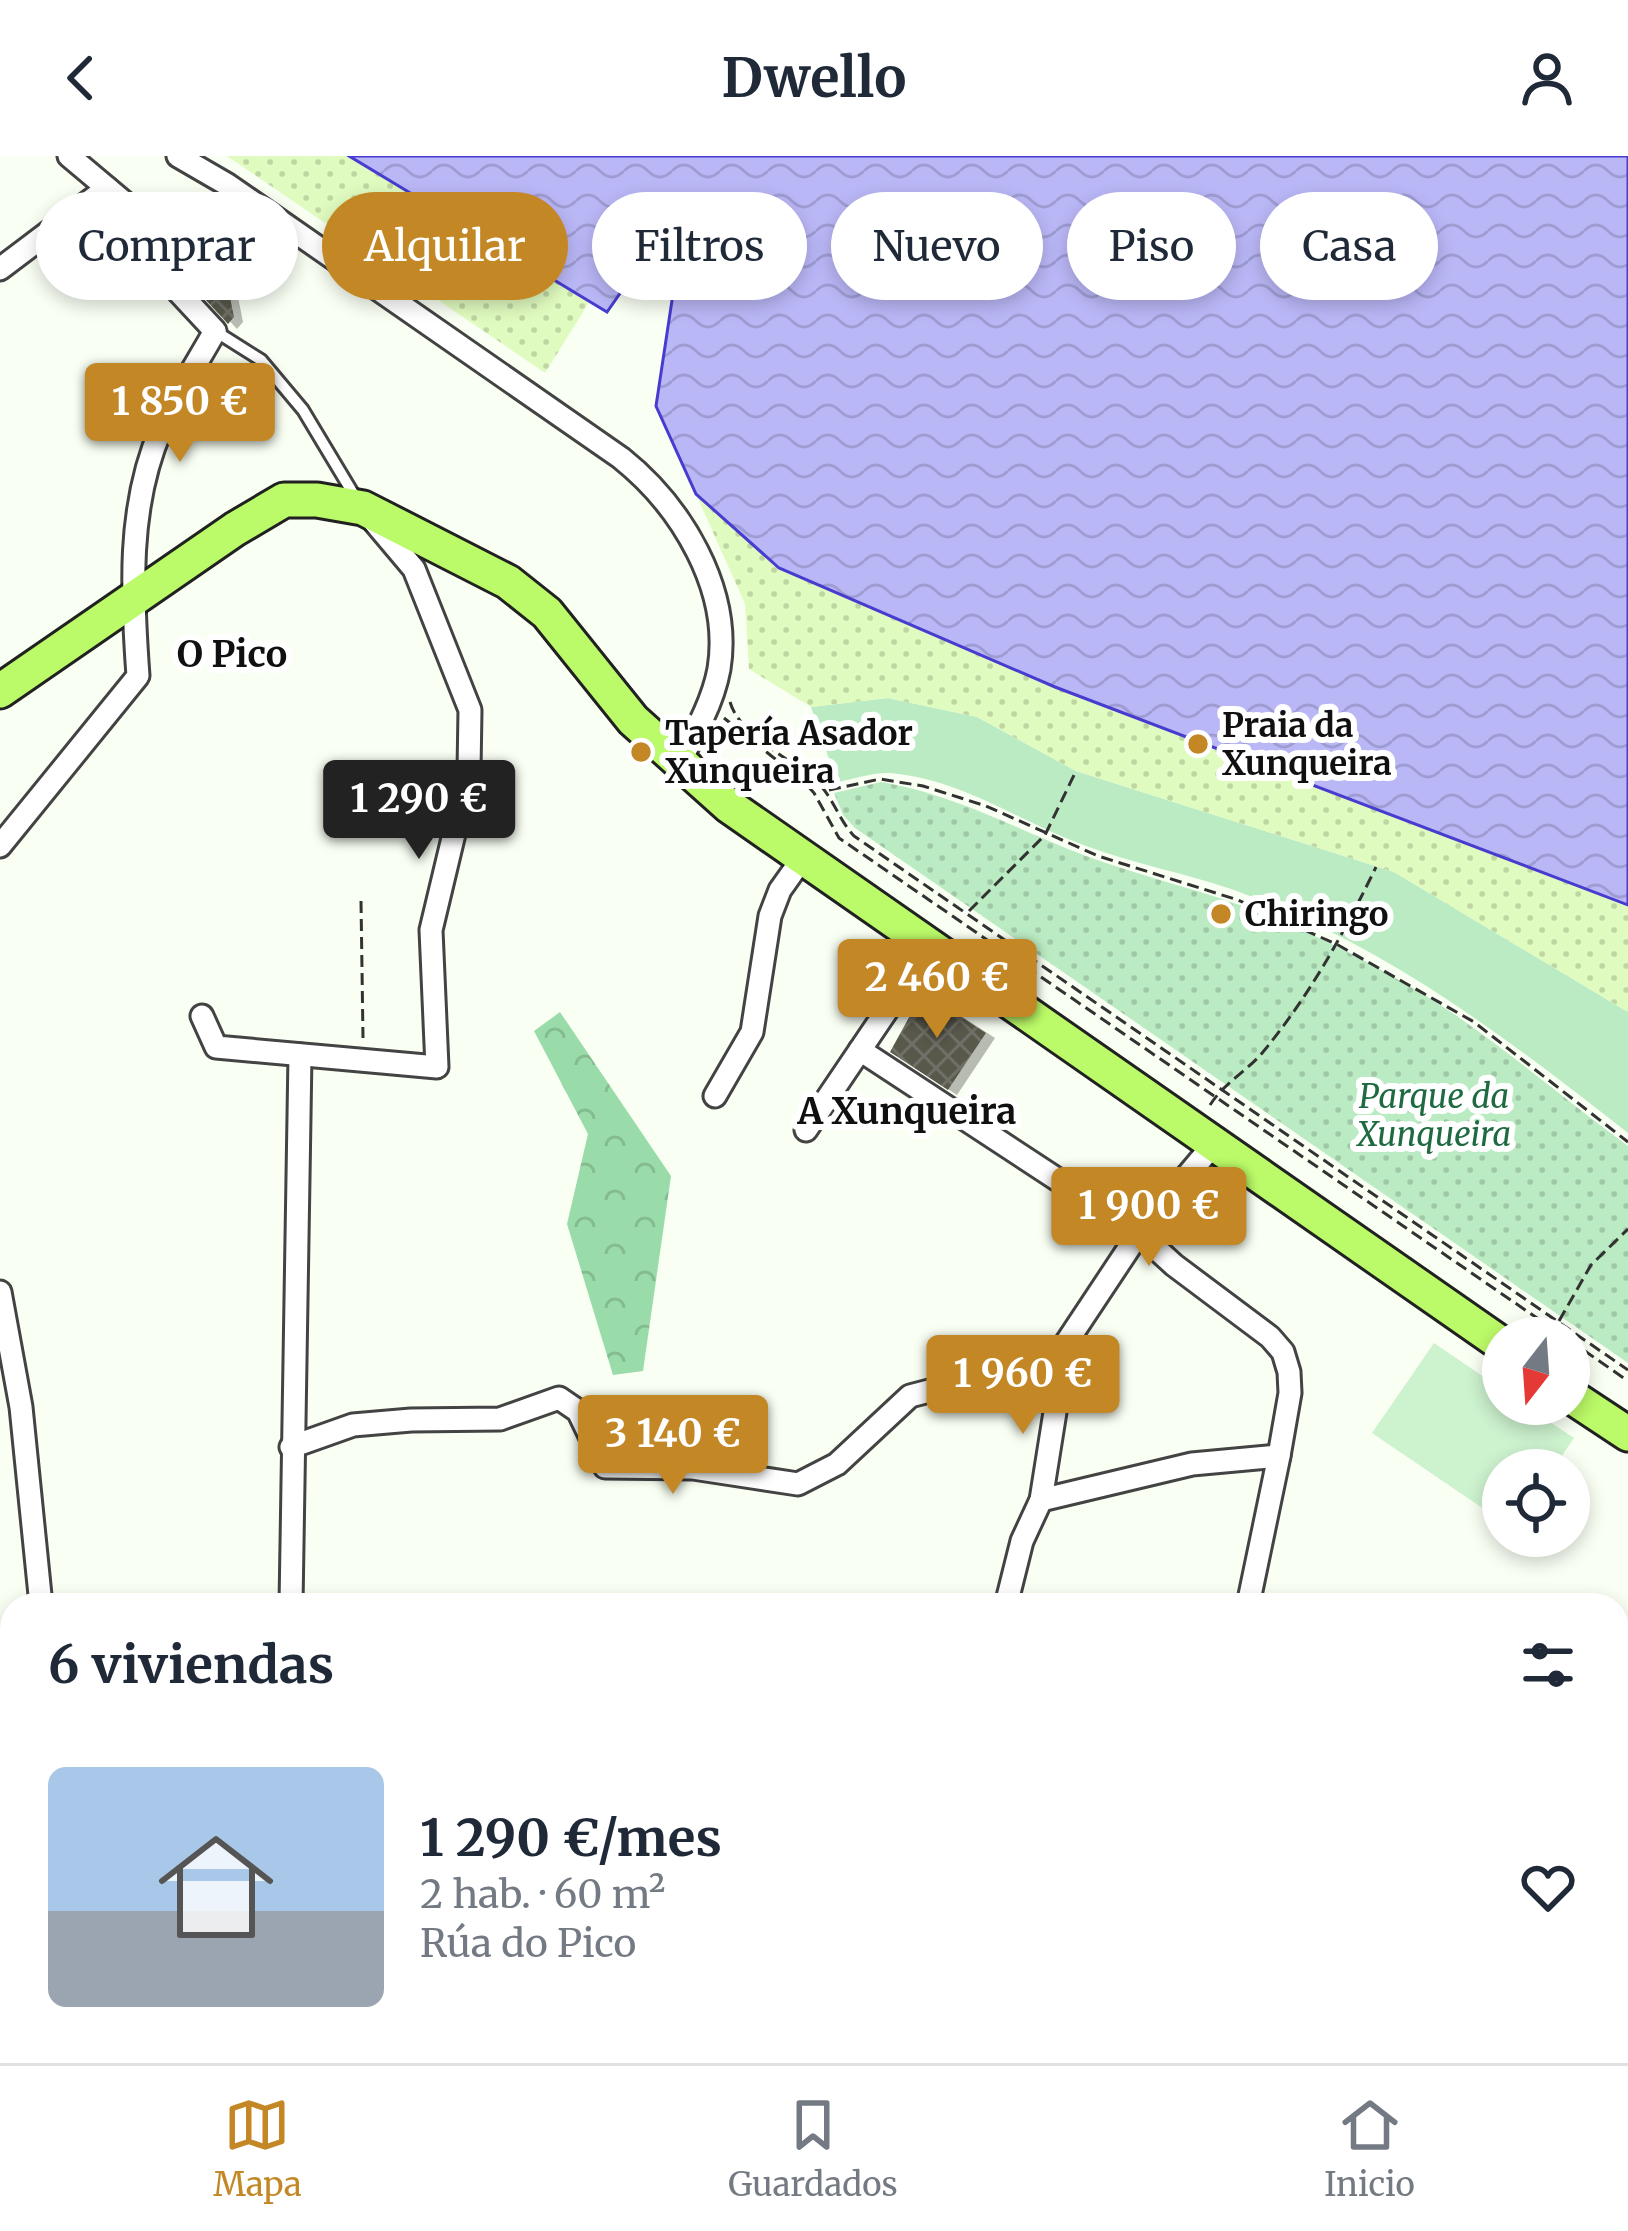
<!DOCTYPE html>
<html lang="es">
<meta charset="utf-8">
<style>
:root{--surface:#fff;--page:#f2f2f3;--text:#1f2937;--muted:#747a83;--line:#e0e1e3;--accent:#c38825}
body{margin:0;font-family:Merriweather,serif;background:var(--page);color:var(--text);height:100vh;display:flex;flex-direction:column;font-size:45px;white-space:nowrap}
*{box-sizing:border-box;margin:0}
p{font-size:39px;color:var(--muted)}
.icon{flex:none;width:66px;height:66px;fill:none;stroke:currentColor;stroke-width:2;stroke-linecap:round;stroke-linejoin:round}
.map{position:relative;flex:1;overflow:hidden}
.drawer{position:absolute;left:0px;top:1437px;width:1629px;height:471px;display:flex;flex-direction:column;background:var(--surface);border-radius:36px 36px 0 0;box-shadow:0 6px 18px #0003}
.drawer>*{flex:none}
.hud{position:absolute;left:36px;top:36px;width:1557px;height:108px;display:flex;gap:24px}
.needle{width:78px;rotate:197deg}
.fabs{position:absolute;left:1482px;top:1161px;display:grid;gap:24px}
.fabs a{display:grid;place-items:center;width:108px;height:108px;border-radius:50%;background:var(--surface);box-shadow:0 6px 18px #0003;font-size:60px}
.price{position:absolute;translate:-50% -102px;padding:0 27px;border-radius:12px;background:var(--accent);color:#fff;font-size:39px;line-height:78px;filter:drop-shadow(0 3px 6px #0008)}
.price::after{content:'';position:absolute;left:50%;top:72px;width:36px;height:27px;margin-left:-18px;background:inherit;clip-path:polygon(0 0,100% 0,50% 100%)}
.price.active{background:#222;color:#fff}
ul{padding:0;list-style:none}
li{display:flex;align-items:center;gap:36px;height:300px;padding:0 48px}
li span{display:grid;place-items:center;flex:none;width:336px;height:240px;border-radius:18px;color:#555}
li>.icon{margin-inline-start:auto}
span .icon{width:144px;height:144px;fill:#fffc;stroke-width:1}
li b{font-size:51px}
h2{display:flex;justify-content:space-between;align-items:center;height:144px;padding:0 48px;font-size:51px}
.tag{padding:0 42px;border-radius:54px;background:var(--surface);box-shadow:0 6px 18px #0003;font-size:42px;line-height:108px}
.tag.active{background:var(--accent);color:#fff}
header{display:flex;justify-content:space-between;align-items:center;height:156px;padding:0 48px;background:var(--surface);font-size:54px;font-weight:700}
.dock{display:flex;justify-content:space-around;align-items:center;height:168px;border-top:3px solid var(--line);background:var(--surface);font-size:33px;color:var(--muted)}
.dock a{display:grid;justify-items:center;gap:6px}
.dock .active{color:var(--accent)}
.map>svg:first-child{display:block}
.grass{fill:#bbebc2}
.forest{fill:url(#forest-crowns)}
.sand{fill:url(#sand-dots)}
.park{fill:url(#park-dots)}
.pitch{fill:#cdf2ce}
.water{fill:url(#water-waves);stroke:#473ccf;stroke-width:3}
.building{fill:url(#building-cross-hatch);filter:url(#shadow)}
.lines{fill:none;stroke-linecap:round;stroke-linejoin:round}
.lane-casing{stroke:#434343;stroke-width:16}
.street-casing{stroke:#434343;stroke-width:27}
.primary-casing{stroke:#212121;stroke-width:39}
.path{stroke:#323232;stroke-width:3;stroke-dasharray:12 6;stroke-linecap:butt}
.lane{stroke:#fff;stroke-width:10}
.street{stroke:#fff;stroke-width:21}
.primary{stroke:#bbfa68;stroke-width:33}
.poi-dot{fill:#c38825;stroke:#fff;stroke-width:4.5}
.labels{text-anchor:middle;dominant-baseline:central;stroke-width:12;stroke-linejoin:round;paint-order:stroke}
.poi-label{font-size:33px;font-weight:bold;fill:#101010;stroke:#fff;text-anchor:start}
.park-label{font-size:33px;font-style:italic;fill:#1e6a41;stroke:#fff}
.neighbourhood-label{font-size:36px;font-weight:bold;fill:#101010;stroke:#fff}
</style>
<header><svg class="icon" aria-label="back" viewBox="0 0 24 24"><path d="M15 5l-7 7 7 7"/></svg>Dwello<svg class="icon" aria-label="person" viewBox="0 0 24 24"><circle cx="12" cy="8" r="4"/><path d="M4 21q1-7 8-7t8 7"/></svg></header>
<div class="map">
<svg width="1628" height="1907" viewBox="0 0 1628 1907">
<defs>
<pattern id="forest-crowns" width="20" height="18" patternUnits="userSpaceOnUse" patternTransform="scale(3)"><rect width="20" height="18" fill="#9adca9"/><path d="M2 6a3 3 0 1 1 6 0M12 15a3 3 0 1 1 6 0" fill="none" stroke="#84bc90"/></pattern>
<pattern id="sand-dots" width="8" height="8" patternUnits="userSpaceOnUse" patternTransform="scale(3)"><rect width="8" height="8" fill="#e0fbbf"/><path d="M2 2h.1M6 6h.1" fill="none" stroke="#bfd6a3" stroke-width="1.8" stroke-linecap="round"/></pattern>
<pattern id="park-dots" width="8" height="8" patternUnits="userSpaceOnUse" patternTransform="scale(3)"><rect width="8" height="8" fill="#bbebc2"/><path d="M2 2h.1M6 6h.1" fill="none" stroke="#a0c8a6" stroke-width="1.8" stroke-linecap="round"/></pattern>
<pattern id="water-waves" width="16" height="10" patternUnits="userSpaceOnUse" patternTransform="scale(3)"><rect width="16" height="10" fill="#bab7f7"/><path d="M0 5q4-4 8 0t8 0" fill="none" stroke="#9f9cd3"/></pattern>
<pattern id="building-cross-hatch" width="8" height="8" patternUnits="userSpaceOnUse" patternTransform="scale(3)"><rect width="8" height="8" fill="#58594c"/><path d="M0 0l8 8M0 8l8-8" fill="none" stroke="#707067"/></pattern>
<filter id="shadow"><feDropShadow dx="9" dy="5" stdDeviation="0" flood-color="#0004"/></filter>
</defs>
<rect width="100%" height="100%" fill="#f9fff3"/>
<!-- grass -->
<path class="grass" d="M888,542L977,561L1076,615L1394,716L1628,856V977C1506,881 1382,787 1234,734C1185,717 1134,708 1086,690C1020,666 962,623 890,617C873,616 854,623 837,626L811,551Z"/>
<!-- forest -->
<g class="forest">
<path d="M560,856L671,1020L643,1215L613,1219L567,1068L588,978L534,875Z"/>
<path d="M1617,1659L1628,1662V1735L1623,1751L1628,1779V1871L1613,1907H1435L1439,1896H1617Z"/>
<path d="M1104,1896H1326L1323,1907H1100Z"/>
</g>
<!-- sand -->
<g class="sand">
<path d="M227,0H349L590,145L545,217Z"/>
<path d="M696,338L1037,470L1628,682V856L1394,716L1076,615L977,561L888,542L811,551L749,513L745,448Z"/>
</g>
<!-- park -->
<path class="park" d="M881,626C957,639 1015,673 1086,700C1135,718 1185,730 1234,747C1298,769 1365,803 1423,838C1496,883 1559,940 1628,990V1207L855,672L843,659L834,637Z"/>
<!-- pitch -->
<path class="pitch" d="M1434,1187L1503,1234V1248H1523L1574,1282L1552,1314H1503V1366L1372,1277Z"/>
<!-- water -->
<path class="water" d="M349,0H1628V749L1055,531L779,412L696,338L656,250L679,98L658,83L607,156Z"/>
<!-- building -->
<g class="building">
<path d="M229,136L234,161L228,168L203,141Z"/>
<path d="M923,836L986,877L948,934L890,896Z"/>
</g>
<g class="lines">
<defs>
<g id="lane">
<path d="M215,175L261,204L303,254L357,344"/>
<path d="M1617,1574L1628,1557"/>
</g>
<g id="street">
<path d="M69,0L156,73L208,88H276"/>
<path d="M178,0L228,29L621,302C681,350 732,433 719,513C713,546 695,579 678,607"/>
<path d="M0,113L107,32"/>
<path d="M0,690L138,520C132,437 127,351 161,273C176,239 197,207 215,175L175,132L170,102L156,73"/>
<path d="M202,860L216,891L437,911L431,774L469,615L470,554L414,413L371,362"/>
<path d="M860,894L1139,1077L1174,1109L1270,1181L1283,1196L1289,1216L1290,1237L1279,1300L1248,1449"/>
<path d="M715,940L752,876L770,760L780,734L802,703"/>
<path d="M806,974L931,789"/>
<path d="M0,1136L21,1251L41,1449"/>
<path d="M291,1291L353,1269L411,1264L500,1263L559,1242L578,1255L605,1311L693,1312L798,1328L837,1308L910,1240L975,1223L1057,1225"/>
<path d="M1041,1344L1192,1308L1279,1300"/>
<path d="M291,1449L300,899"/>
<path d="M1006,1449L1022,1385L1041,1344L1066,1187L1139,1077L1213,989"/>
<path d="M5,1554L8,1657L4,1725L12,1768"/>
<path d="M1617,1643L1628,1646"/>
<path d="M36,1896L38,1907"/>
<path d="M482,1896L485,1907"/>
<path d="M884,1907L890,1896"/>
</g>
<g id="primary">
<path d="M0,535L235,373L284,344H317L363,352L508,426L547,457L633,564L729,650L1503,1189"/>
<path d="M1569,1239L1628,1278"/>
</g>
</defs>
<!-- lane casing -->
<use href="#lane" class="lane-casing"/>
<!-- street casing -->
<use href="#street" class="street-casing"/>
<!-- primary casing -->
<use href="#primary" class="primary-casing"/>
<!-- path -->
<g class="path">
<path d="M730,546C740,580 790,602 815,624C833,640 838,663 854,680L1628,1214"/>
<path d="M724,562L804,626L814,637L839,682L1566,1182"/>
<path d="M829,634L880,623L923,630L986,650L1098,700L1238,744L1338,789L1474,866L1628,986"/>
<path d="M361,745L363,882"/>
<path d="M969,755L1045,679L1076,615"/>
<path d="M1210,949C1224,927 1246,916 1263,896C1310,839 1344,777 1376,711"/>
<path d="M1559,1165L1591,1109L1628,1073"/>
<path d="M1569,1184L1628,1225"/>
</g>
<!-- lane -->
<use href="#lane" class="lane"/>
<!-- street -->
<use href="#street" class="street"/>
<!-- primary -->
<use href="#primary" class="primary"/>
</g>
<!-- markers -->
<g class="poi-dot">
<circle cx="1198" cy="588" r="12"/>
<circle cx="641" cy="596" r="12"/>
<circle cx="1221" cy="758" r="12"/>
</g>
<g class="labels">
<!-- poi labels -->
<g class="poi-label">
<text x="1222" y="569">Praia da<tspan x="1222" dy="38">Xunqueira</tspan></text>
<text x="665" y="577">Tapería Asador<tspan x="665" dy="38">Xunqueira</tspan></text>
<text x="1245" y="758">Chiringo</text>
</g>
<!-- park labels -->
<g class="park-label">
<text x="1434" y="940">Parque da<tspan x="1434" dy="38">Xunqueira</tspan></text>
</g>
<!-- neighbourhood labels -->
<g class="neighbourhood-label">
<text x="232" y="498">O Pico</text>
<text x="907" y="955">A Xunqueira</text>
</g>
</g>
</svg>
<div class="fabs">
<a><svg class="needle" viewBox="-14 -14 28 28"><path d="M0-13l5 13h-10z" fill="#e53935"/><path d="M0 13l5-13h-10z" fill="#747a83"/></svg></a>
<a><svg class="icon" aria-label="locate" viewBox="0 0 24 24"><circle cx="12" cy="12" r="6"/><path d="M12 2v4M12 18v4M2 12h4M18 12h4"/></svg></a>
</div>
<b class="price" style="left:180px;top:309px">1 850 €</b>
<b class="price active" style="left:419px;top:706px">1 290 €</b>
<b class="price" style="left:937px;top:885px">2 460 €</b>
<b class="price" style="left:1149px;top:1113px">1 900 €</b>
<b class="price" style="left:1023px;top:1281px">1 960 €</b>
<b class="price" style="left:673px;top:1341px">3 140 €</b>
<div class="hud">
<a class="tag">Comprar</a>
<a class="tag active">Alquilar</a>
<a class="tag">Filtros</a>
<a class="tag">Nuevo</a>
<a class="tag">Piso</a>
<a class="tag">Casa</a>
</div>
<section class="drawer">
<h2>6 viviendas<svg class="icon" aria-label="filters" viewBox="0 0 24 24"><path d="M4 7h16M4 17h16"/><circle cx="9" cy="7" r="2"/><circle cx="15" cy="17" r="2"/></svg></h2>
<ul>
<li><span style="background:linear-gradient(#a9c7e8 60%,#9aa5b1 0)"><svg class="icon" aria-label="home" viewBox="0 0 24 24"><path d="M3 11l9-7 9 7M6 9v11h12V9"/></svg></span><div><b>1 290 €/mes</b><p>2 hab. · 60 m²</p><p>Rúa do Pico</p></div><svg class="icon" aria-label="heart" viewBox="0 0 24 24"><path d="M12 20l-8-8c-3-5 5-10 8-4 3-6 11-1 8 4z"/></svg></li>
</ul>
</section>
</div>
<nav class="dock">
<a class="active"><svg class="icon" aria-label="map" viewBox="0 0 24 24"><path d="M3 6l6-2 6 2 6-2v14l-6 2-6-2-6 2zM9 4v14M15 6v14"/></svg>Mapa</a>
<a><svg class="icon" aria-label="saved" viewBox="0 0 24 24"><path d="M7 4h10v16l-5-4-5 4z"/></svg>Guardados</a>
<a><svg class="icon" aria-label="home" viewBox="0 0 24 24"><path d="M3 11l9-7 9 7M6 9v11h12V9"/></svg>Inicio</a>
</nav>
